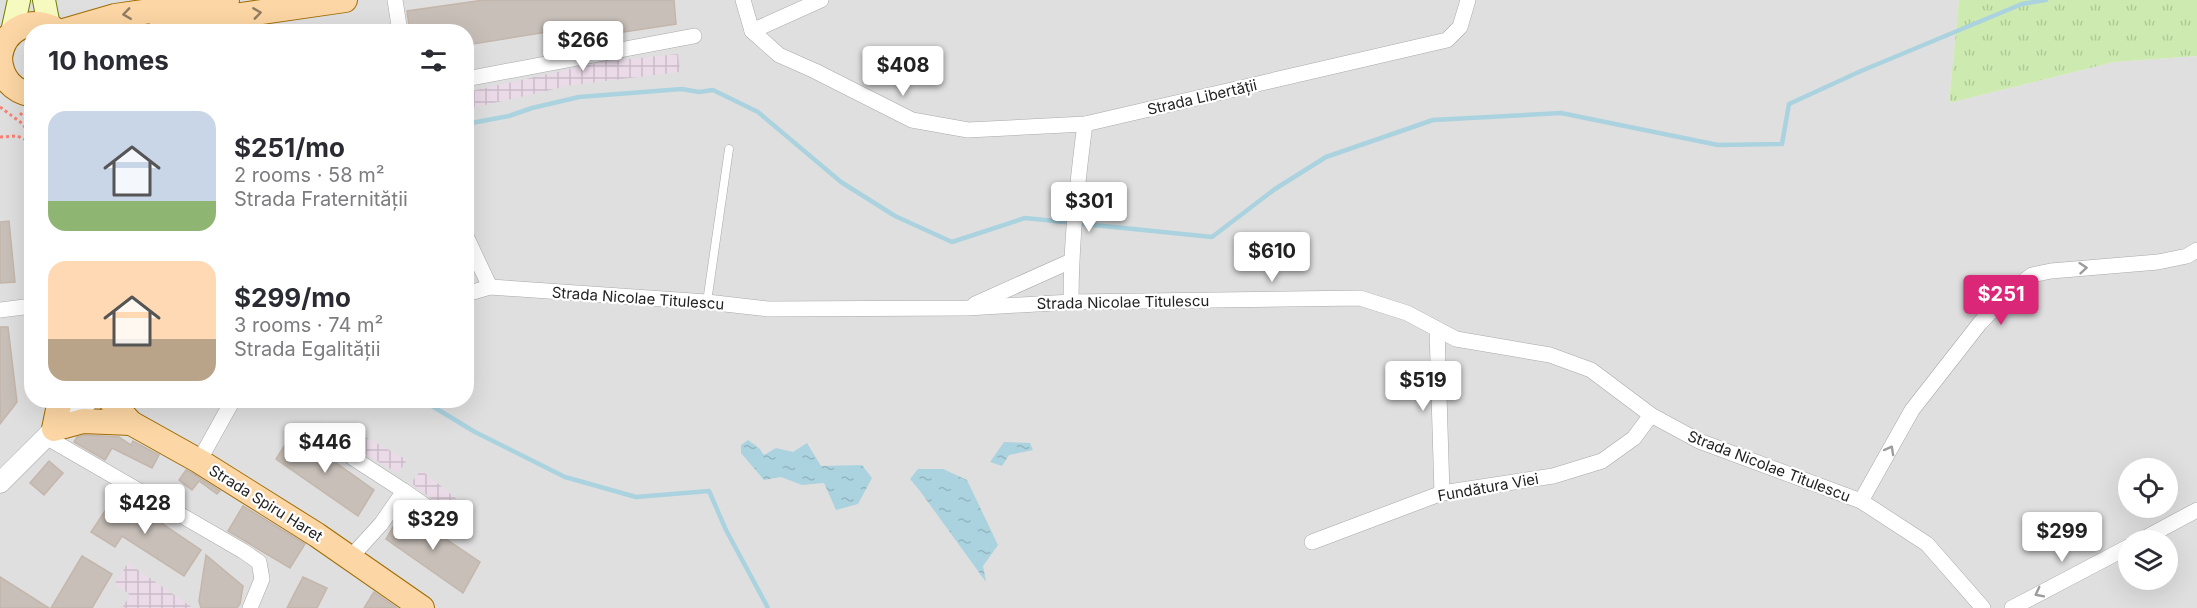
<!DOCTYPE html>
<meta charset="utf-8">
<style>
:root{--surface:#fff;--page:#f2f2f3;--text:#2b2b33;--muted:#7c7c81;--accent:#db2777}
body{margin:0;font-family:Inter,sans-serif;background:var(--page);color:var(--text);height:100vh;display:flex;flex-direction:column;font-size:22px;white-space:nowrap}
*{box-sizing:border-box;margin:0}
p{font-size:20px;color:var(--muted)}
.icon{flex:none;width:33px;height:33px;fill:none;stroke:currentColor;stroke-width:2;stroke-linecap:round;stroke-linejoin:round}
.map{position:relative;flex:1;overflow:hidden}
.panel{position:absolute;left:24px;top:24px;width:450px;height:384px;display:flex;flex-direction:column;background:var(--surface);border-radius:24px;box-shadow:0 6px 24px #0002}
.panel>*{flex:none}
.tools{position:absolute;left:2118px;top:458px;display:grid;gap:12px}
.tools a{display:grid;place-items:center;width:60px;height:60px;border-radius:50%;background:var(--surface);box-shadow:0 6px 24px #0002;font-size:30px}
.price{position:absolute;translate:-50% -51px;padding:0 14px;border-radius:6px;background:#fff;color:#222;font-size:20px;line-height:39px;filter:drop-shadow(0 2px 3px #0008)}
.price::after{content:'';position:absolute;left:50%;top:36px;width:18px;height:14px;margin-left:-9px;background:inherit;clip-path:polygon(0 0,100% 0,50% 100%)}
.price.active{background:var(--accent);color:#fff}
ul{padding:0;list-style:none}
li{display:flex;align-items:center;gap:18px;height:150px;padding:0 24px}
li span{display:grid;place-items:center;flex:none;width:168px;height:120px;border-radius:18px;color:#555}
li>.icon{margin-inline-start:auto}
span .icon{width:72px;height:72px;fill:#fffc;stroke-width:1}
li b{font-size:26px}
h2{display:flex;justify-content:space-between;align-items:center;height:72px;padding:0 24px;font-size:26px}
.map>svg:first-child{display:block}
.residential{fill:#e0dfdf;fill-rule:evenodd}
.industrial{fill:url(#industrial-grid)}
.grass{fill:url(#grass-tufts)}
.water{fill:url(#water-ripples)}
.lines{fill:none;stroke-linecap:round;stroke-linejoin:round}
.stream{stroke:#aad3df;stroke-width:4.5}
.building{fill:#c7bfb8;stroke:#c4b6ab;stroke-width:1.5}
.service-casing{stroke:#a9a9a9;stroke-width:9}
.minor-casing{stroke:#a9a9a9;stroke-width:16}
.tertiary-casing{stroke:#a9a9a9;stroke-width:21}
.secondary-casing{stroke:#707d05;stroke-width:24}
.primary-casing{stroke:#a06b00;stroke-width:26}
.path{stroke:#fa8072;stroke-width:3;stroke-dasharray:3 3;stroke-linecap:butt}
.service{stroke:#fff;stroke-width:8}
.minor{stroke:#fff;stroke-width:15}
.tertiary{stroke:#fff;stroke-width:20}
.secondary{stroke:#f7fabf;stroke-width:22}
.primary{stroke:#fcd6a4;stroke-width:24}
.oneway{stroke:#8f7c63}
.oneway2{stroke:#9c9c9c}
.labels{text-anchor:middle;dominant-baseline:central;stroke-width:4.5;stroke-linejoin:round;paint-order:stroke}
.street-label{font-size:15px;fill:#222;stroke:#fff}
</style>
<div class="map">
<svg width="2197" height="608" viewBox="0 0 2197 608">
<defs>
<pattern id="industrial-grid" width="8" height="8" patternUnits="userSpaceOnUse" patternTransform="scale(1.5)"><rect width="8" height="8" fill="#ebdbe8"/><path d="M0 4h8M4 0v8" fill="none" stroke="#c9bcc7"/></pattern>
<pattern id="grass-tufts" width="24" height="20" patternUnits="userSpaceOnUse" patternTransform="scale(1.5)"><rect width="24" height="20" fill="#cdebb0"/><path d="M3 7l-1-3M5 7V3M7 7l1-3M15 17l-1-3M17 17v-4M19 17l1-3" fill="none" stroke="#b0c997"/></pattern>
<pattern id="water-ripples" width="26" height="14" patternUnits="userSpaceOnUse" patternTransform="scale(1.5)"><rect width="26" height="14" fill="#aad3df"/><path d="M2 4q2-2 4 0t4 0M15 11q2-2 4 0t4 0" fill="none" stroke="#92b5bf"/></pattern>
</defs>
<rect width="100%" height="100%" fill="#f2efe9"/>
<!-- residential -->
<path class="residential" d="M0,0H1959L1949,103L2114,62L2197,56V608H0ZM32,32H466V400H32ZM2128,468H2168V507H2128ZM2128,540H2168V579H2128Z"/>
<!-- industrial -->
<g class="industrial">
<path d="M678,54L680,72L572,85L467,109V92L602,62Z"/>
<path d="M325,422L355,431L407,460L398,473L358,450L319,437Z"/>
<path d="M421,470L473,512L464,524L411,483Z"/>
<path d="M128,563L193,608H122L130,595L115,583Z"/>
</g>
<!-- grass -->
<path class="grass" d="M1959,0H2197V56L2114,62L1949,103Z"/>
<!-- water -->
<g class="water">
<path d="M748,440L759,448L764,455L776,448L793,452L807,443L821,466L862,465L872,478L858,504L836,510L824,483L802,485L781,477L764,480L741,453V445Z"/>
<path d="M1004,442L1030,443L1033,450L1009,455L1002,466L990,462Z"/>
<path d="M918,469H943L967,480L998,545L983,566L986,582L920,491L910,479Z"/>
</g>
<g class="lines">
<!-- stream -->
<g class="stream">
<path d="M466,124L509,116L532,108L579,97L682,89L699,92L713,90L758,112L841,182L895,216L952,242L1025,218L1212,237L1275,189L1326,157L1433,120L1561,113L1718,145L1782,144L1789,104L1861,71L2022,4L2046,0"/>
<path d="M422,400L475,432L565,477L636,497L709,491L726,530L768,608"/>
</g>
</g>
<!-- building -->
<g class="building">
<path d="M484,0H674L676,24L584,38L572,28L466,45V32H410L407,11Z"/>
<path d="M9,221L15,282L0,283V222Z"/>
<path d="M0,327H8L17,402L0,424Z"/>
<path d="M293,432L374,490L358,516L276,459Z"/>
<path d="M85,435L119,437L131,445L133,441L159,455L152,468L112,448L105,460L74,442L77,437Z"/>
<path d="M49,461L63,473L44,495L30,483Z"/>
<path d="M186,470L192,473L220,491L217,494L199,481L192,490L179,480Z"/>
<path d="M117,493L201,550L184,576L122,536L115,547L91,532Z"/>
<path d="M243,506L305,544L290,568L228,531Z"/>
<path d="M403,510L480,562L463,593L386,539Z"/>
<path d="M206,555L243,586L240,604L237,608H201L199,601Z"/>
<path d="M82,556L112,574L92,608H51Z"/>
<path d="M0,577L49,608H0Z"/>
<path d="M303,577L327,588L317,608H287Z"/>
<path d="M374,592L397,608H364Z"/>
</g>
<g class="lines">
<defs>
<path id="service" d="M707,302L729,149"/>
<g id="minor">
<path d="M395,0L400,32"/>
<path d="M743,0L752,31L779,55L815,71L912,120L968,130L1085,124L1447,40L1460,27L1468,0"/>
<path d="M752,31L821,0"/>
<path d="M466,79L694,36"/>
<path d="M466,236L490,287"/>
<path d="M466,294L490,287L707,302L768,309L967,308L1071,302L1360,298L1407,313L1456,339L1550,355L1591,370L1651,415L1699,441L1861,501L1927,544L1983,608"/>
<path d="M1071,302C1071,242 1077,184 1085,124"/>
<path d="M975,304L1071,261"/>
<path d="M0,310L32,306"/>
<path d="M1437,330L1442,493"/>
<path d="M46,437L243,551L259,562L262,579L250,608"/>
<path d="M353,458L404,491"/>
<path d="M199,461L233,400"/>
<path d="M1861,501L1912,410L1980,323L2011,291L2032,275L2051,271L2158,262L2187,256L2197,250"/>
<path d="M2141,540L2197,510"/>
<path d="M1312,542L1442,493L1553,476L1602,461L1634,438L1651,415"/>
<path d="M350,558L381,524L404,491L460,530"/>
<path d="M2012,608L2128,547"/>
</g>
<path id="tertiary" d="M0,483L54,429L89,400"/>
<g id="secondary">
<path d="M44,0L49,26"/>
<path d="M12,32L19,0"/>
</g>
<g id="primary">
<path d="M60,32L115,16L227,0"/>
<path d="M158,32L213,19L345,0"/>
<path d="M0,58C3,28 34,14 59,32"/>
<path d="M0,58C1,78 12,91 32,95"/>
<path d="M60,400L54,429L83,421L131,423"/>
<path d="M110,400L131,423L199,461L317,535L422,608"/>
</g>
</defs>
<!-- service casing -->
<use href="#service" class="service-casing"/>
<!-- minor casing -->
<use href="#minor" class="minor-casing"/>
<!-- tertiary casing -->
<use href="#tertiary" class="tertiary-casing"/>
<!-- secondary casing -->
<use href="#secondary" class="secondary-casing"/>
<!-- primary casing -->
<use href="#primary" class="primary-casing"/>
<!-- path -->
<g class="path">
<path d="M0,107L23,124L32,139"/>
<path d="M20,113L32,124"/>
<path d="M0,137L17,136L32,142"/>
<path d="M32,162V181"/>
</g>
<!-- service -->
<use href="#service" class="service"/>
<!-- minor -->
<use href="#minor" class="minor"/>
<!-- tertiary -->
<use href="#tertiary" class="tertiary"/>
<!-- secondary -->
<use href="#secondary" class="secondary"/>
<!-- primary -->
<use href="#primary" class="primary"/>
</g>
<!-- one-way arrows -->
<defs><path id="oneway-chevron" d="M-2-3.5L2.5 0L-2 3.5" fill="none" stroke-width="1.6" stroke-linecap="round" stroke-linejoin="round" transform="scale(1.5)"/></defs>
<g class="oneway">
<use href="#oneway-chevron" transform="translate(257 13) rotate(-8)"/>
<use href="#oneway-chevron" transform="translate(127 14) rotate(172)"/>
</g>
<g class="oneway2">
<use href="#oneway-chevron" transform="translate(2083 268) rotate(-5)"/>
<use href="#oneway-chevron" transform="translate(1890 450) rotate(-61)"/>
<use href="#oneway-chevron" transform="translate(2039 593) rotate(153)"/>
</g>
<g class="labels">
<!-- street labels -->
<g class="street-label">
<text transform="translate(1202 97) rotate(-13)">Strada Libertății</text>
<text transform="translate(638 298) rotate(4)">Strada Nicolae Titulescu</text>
<text transform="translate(1123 302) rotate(-1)">Strada Nicolae Titulescu</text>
<text transform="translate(1769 466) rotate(21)">Strada Nicolae Titulescu</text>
<text transform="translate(1488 487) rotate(-10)">Fundătura Viei</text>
<text transform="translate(266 503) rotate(32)">Strada Spiru Haret</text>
</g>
</g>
</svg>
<div class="tools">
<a><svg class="icon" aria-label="locate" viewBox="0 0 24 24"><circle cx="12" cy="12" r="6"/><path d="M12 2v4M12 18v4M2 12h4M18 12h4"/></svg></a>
<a><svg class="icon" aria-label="layers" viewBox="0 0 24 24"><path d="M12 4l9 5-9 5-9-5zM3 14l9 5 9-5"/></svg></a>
</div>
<b class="price" style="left:583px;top:72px">$266</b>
<b class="price" style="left:903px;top:97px">$408</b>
<b class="price" style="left:1089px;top:233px">$301</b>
<b class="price" style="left:1272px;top:283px">$610</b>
<b class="price active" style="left:2001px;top:326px">$251</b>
<b class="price" style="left:1423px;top:412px">$519</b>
<b class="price" style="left:325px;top:474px">$446</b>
<b class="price" style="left:145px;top:535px">$428</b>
<b class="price" style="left:433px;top:551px">$329</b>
<b class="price" style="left:2062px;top:563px">$299</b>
<section class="panel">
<h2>10 homes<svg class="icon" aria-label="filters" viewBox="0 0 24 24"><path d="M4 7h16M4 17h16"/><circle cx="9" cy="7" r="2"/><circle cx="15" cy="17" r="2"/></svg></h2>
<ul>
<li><span style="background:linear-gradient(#c9d6e8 75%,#8fb573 0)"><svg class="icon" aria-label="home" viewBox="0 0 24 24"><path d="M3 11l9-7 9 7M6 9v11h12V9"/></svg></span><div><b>$251/mo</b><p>2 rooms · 58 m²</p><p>Strada Fraternității</p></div></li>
<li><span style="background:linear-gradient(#ffd9b3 65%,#b9a48a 0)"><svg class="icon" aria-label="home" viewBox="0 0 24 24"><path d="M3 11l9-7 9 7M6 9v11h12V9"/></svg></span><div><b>$299/mo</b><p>3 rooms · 74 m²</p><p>Strada Egalității</p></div></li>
</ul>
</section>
</div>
